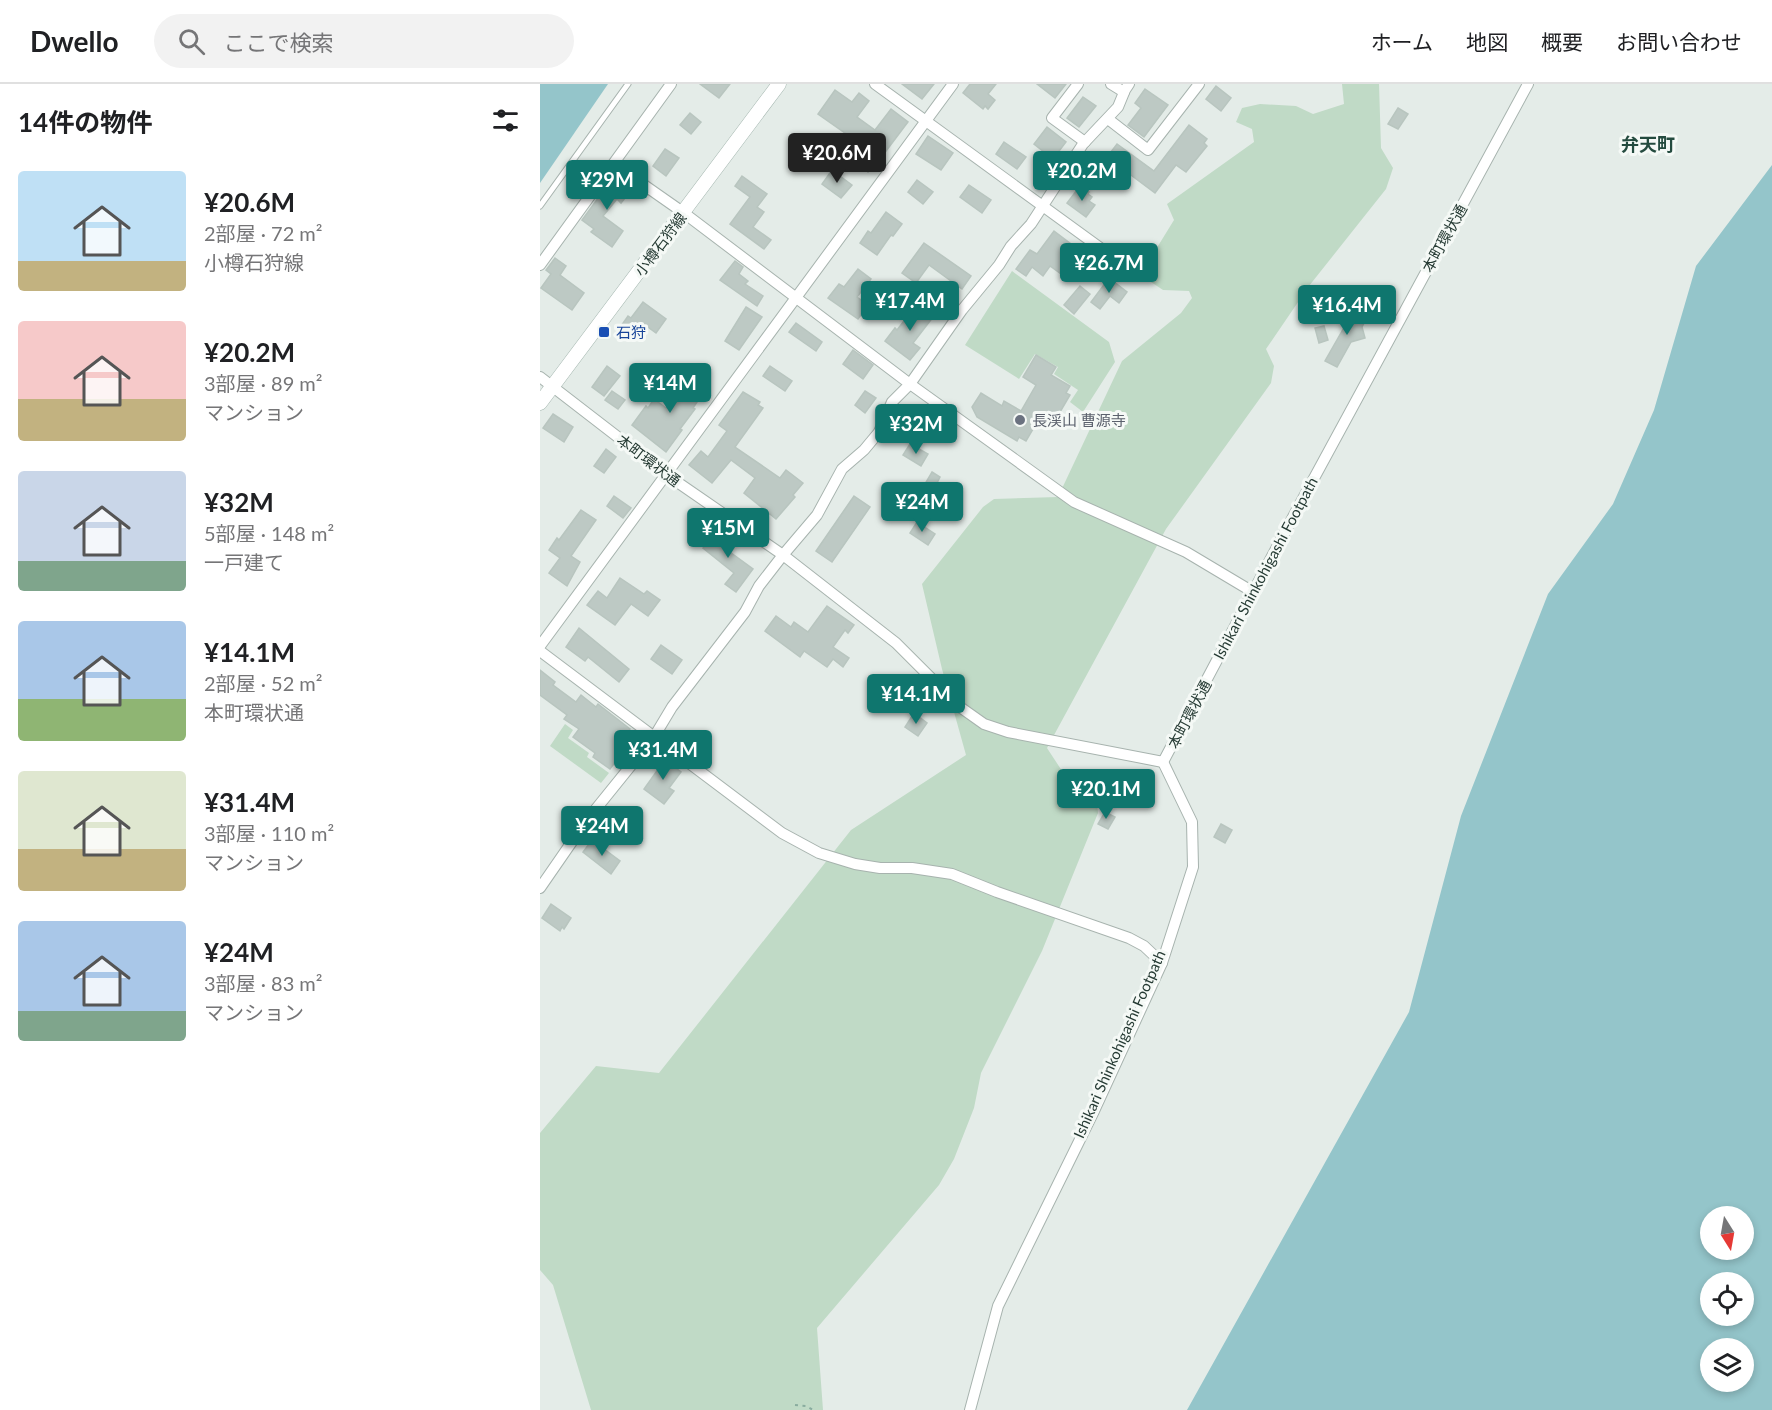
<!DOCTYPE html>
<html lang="ja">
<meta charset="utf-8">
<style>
:root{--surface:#fff;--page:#f2f2f2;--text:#202124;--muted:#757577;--line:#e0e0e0;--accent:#0f766e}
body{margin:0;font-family:Lato,"Noto Sans JP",sans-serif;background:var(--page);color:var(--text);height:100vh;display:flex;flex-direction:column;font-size:22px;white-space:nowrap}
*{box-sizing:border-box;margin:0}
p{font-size:20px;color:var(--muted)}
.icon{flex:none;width:33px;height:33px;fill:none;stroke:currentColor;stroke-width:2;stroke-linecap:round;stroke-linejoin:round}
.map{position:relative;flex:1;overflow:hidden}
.sheet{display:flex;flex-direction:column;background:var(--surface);width:540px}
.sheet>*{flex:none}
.needle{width:39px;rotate:169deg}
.buttons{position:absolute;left:1160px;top:1122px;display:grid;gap:12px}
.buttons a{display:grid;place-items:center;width:54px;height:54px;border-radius:50%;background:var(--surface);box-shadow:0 3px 9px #0003;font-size:30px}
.price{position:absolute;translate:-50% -51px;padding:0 14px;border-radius:6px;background:var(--accent);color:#fff;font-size:20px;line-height:39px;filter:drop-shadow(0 2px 3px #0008)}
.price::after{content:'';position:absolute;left:50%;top:36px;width:18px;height:14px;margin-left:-9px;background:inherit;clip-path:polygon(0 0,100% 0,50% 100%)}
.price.active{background:#222;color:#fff}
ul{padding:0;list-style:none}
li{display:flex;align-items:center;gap:18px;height:150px;padding:0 18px}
li span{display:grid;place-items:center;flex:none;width:168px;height:120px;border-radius:6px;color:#555}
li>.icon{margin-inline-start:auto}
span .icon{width:72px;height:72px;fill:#fffc;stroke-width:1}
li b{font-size:26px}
h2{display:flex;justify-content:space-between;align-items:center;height:72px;padding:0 18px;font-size:26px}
header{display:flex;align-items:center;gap:36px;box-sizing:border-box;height:84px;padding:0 30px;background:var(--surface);border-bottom:2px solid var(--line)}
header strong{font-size:28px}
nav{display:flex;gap:33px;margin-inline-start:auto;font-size:21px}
.search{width:420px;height:54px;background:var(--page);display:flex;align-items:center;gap:15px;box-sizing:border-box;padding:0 21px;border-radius:33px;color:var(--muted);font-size:22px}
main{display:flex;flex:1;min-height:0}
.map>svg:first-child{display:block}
.green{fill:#c0dac6}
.water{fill:#94c5ca;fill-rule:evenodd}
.building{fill:#bdc9c4;stroke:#b8c5bf;stroke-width:1.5}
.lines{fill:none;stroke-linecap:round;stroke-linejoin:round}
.lane-casing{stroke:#a7b3ae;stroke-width:7}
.street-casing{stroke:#a7b3ae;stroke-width:12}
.secondary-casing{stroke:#a4b6af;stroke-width:15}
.path{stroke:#89ac9f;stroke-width:2;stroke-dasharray:3 4.5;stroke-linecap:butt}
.lane{stroke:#fff;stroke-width:5}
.street{stroke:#fff;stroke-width:10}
.secondary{stroke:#fff;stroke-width:14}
.transit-dot{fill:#1a4fb4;stroke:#f5f9f6;stroke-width:2}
.worship-dot{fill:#6b7280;stroke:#f5f9f6;stroke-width:2}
.labels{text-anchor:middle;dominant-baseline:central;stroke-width:6;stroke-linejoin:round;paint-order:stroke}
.street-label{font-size:15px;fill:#263b34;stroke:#f5f9f6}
.transit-label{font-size:15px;fill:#164399;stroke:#f5f9f6;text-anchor:start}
.worship-label{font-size:15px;fill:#5b616d;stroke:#f5f9f6;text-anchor:start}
.quarter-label{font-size:18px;font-weight:bold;fill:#244b3f;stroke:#f5f9f6}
</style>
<header>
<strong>Dwello</strong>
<div class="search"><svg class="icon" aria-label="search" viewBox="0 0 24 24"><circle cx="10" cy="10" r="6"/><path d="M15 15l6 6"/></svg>ここで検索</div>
<nav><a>ホーム</a><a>地図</a><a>概要</a><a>お問い合わせ</a></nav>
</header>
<main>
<section class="sheet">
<h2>14件の物件<svg class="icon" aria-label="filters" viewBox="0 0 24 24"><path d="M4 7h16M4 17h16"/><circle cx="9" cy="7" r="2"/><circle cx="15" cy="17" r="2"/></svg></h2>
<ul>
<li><span style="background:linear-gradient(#bfe0f5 75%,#c2b280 0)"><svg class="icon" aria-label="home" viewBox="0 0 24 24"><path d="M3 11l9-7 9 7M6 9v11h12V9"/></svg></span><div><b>¥20.6M</b><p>2部屋 · 72 m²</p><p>小樽石狩線</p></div></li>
<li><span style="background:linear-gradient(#f6c9c9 65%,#c2b280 0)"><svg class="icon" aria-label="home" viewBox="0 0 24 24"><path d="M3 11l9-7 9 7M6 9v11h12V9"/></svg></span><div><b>¥20.2M</b><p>3部屋 · 89 m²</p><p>マンション</p></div></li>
<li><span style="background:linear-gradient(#c9d6e8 75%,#7fa58c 0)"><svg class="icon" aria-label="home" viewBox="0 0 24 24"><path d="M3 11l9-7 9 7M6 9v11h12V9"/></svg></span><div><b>¥32M</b><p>5部屋 · 148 m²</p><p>一戸建て</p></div></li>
<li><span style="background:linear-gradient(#a9c7e8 65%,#8fb573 0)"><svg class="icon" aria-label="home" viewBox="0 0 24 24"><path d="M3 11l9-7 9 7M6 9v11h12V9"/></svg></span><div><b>¥14.1M</b><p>2部屋 · 52 m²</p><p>本町環状通</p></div></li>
<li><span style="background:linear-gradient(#dfe7d0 65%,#c2b280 0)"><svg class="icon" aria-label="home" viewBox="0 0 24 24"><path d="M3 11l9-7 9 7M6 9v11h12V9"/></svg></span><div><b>¥31.4M</b><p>3部屋 · 110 m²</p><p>マンション</p></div></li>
<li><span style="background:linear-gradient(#a9c7e8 75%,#7fa58c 0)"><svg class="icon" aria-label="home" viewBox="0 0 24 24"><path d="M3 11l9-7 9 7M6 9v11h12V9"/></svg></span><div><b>¥24M</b><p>3部屋 · 83 m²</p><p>マンション</p></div></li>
</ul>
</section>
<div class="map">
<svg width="1232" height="1326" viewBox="0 0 1232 1326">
<rect width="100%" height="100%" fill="#e4ece8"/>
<!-- green -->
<g class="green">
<path d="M802,0H839L841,64L853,84L846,105L769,202L726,265L734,282L731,299L626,445L507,664L526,693L556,712L558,729L502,867L441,989L434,1024L414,1075L399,1101L277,1244L283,1326H51L13,1201L0,1186V1049L56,982L119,989L311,746L426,671L402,585L382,500L443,423L454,415L518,413L582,277L641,229L652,214L649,207L623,206L611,198L618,162L634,136L627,120L714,58L712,45L696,38L702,24L720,20L756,22L773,30L804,20Z"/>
<path d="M472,187L569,258L575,278L543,328L530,318L538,306L514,290L518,283L495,270L479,295L425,261Z"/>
<path d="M25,640L33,646L28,654L49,669L47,673L69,689L61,699L10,662Z"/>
</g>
<!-- water -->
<g class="water">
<path d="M0,0H68L0,99Z"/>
<path d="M1232,81V1326H647L869,928L921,732L1008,510L1073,420L1114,326L1156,182ZM1170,1132H1203V1166H1170ZM1170,1198H1203V1232H1170ZM1170,1264H1203V1298H1170Z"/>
</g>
<!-- building -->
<g class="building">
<path d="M160,0H190L179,14Z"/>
<path d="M362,0H394L382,15Z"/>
<path d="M430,0H456L448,10L455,16L448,25L445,22L443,25L423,9Z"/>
<path d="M497,0H526L515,14Z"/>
<path d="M676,2L691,14L681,27L666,15Z"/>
<path d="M605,5L628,21L604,53L588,41L601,24L595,19Z"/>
<path d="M295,6L312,18L319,9L329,17L317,33L335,46L351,25L368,38L340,75L338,74L328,88L318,81L329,66L278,30Z"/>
<path d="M543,13L556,22L539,43L527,34Z"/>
<path d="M858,24L868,30L858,45L848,40Z"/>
<path d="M150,29L161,38L151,50L140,41Z"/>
<path d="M649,41L667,55L664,59L667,62L646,88L636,81L615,109L567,73L577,60L614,87Z"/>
<path d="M507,43L526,58L513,75L494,60Z"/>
<path d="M388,52L413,69L401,86L376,70Z"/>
<path d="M464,58L486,73L477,85L456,70Z"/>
<path d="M125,65L139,74L126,92L113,82Z"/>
<path d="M292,86L312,101L301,114L282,100Z"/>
<path d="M75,91L92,105L81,119L77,115L63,132L83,147L72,163L51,148L54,145L42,136Z"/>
<path d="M202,92L227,110L217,123L224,128L213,143L231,156L224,165L190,140L210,113L195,102Z"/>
<path d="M377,96L393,108L383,120L368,108Z"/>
<path d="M429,101L451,116L442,129L420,113Z"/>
<path d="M540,102L549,108L548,110L552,113L549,117L555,121L546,133L527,119Z"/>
<path d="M346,128L362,140L353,152L351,151L337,171L320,159L328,147L331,149Z"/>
<path d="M514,147L531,160L525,168L540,179L528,195L510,182L503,192L492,183L486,192L476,185L490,166L497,170Z"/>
<path d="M384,159L431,192L422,205L389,181L376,199L362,189Z"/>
<path d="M15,174L26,182L20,191L44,209L32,226L1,204L11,190L6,186Z"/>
<path d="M195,177L203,183L199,190L208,197L205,200L223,212L217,222L180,196Z"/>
<path d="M318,185L331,195L317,213L328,221L318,235L288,214L299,200L304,203Z"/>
<path d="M569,194L587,208L579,219L570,212L560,225L551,218Z"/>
<path d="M540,202L550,210L534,230L524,221Z"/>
<path d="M103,218L126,235L116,249L105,241L96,253L81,242L88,232L91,234Z"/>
<path d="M377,220L393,233L373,259L380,264L370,276L345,257L355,244L357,246Z"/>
<path d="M206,223L222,233L199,266L185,257Z"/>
<path d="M817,223L820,234L825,237L822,243L825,254L811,258L797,283L785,277L806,240L802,227Z"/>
<path d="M256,239L282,258L276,267L249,248Z"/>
<path d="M784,242L788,256L779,259L775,244Z"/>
<path d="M313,266L333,281L323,295L303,280Z"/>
<path d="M496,271L516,283L511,291L530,302L526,309L530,311L513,340L500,333L486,357L479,353L477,357L437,333L432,323L441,309L462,322L464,317L481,327L496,301L483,293Z"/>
<path d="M67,282L80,292L64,312L52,303Z"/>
<path d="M230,282L252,297L245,307L223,292Z"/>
<path d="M146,288L167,303L153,324L155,325L140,345L142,346L126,368L92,341L106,322L108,324L114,315L126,324L141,304L136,302Z"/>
<path d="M72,307L85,316L78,325L65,316Z"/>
<path d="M325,307L336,314L325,329L315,321Z"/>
<path d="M203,308L220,318L218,321L223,324L195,363L240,394L246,386L263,399L253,411L255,413L236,435L204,409L215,394L191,376L172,399L149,381L161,367L168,373L187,347L179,341Z"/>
<path d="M13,330L33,343L24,358L3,344Z"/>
<path d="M370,360L388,370L381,382L363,371Z"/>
<path d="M66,365L76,373L64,389L54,382Z"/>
<path d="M392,388L400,393L394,405L385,400Z"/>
<path d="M74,412L91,424L83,434L67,422Z"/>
<path d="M314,412L330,423L292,478L276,467Z"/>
<path d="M41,426L56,436L31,472L40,478L27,502L9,489L20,474L9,466L17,454L19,456Z"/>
<path d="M377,438L395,450L388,461L370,449Z"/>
<path d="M179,443L192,453L183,463L213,485L196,508L185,500L194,489L163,464Z"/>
<path d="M80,494L104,510L107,507L120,516L108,532L91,520L75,541L47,521L58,507L67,514Z"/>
<path d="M287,522L314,541L308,549L305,546L293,563L309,574L303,583L293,575L287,583L264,567L260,573L225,547L236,532L251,543L254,538L268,548Z"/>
<path d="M39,544L89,585L79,598L48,573L45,577L26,563Z"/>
<path d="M121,561L142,576L132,590L111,575Z"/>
<path d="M0,586L15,598L13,601L36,618L41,611L56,623L58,620L90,645L89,647L95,652L70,685L53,673L55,669L33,653L39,645L24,635L27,631L0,611Z"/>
<path d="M374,629L387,639L378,652L365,643Z"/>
<path d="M121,673L141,688L129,704L134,707L124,720L104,705L119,684L115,681Z"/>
<path d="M574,686L586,704L571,714L559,697Z"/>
<path d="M565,728L575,733L568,745L558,740Z"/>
<path d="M681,740L692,746L685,759L674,753Z"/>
<path d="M52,756L80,777L71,790L43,768Z"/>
<path d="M11,820L31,834L24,845L22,843L20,847L2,834Z"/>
</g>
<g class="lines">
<defs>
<path id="lane" d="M0,122L88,0"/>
<g id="street">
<path d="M335,0L581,179"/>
<path d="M538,0L512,34L545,58"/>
<path d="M571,0L584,8"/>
<path d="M568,35L608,66L659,0"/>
<path d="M74,80L144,129L370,300L534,418L646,468L713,508"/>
<path d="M0,181L131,0"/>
<path d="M0,293L127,391L243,471L356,559L420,623L444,640L468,648L623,678L747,444L988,0"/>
<path d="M0,562L413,0"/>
<path d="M0,567L242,749L279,769L315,780L340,784H372L412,790L457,808L589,854L604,862L622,879"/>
<path d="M0,804L47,736L114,653L132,623L205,528L219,502L243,471L277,431L302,385L324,366L339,348L352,318L370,300L422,226L459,181L471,162L491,140L543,60L578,23L585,6L589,0"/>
<path d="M430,1326L458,1222L554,1027L622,879L653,783L652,738L623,678"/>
</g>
<path id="secondary" d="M0,319L239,0"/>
</defs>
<!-- lane casing -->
<use href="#lane" class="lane-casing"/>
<!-- street casing -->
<use href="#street" class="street-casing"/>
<!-- secondary casing -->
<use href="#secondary" class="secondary-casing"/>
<!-- path -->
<path class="path" d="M255,1321L266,1322L273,1326"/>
<!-- lane -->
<use href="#lane" class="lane"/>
<!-- street -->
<use href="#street" class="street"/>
<!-- secondary -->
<use href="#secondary" class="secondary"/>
</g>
<!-- markers -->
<rect class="transit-dot" x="58" y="242" width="12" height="12" rx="3"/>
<circle class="worship-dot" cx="480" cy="336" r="6"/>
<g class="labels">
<!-- street labels -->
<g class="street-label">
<text transform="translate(904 154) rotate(-61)">本町環状通</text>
<text transform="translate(120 160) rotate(-53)">小樽石狩線</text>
<text transform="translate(109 376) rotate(37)">本町環状通</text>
<text transform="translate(725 484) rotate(-62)">Ishikari Shinkohigashi Footpath</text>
<text transform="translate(649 630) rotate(-62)">本町環状通</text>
<text transform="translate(579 960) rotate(-66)">Ishikari Shinkohigashi Footpath</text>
</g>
<!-- transit labels -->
<g class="transit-label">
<text x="76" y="248">石狩</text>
</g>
<!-- worship labels -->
<g class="worship-label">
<text x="492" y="336">長渓山 曹源寺</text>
</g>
<!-- quarter labels -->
<g class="quarter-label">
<text x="1108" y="60">弁天町</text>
</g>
</g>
</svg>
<div class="buttons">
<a><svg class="needle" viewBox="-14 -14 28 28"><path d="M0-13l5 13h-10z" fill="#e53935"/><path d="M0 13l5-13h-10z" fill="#757577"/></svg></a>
<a><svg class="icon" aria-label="locate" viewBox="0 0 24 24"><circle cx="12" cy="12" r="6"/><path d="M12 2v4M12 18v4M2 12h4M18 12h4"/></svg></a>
<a><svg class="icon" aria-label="layers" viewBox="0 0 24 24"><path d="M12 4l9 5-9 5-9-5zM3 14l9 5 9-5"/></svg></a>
</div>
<b class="price active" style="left:297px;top:100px">¥20.6M</b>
<b class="price" style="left:542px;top:118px">¥20.2M</b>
<b class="price" style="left:67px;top:127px">¥29M</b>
<b class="price" style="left:569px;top:210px">¥26.7M</b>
<b class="price" style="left:370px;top:248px">¥17.4M</b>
<b class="price" style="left:807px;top:252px">¥16.4M</b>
<b class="price" style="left:130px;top:330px">¥14M</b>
<b class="price" style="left:376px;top:371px">¥32M</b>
<b class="price" style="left:382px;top:449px">¥24M</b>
<b class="price" style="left:188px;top:475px">¥15M</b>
<b class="price" style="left:376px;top:641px">¥14.1M</b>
<b class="price" style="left:123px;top:697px">¥31.4M</b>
<b class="price" style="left:566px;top:736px">¥20.1M</b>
<b class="price" style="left:62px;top:773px">¥24M</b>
</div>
</main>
